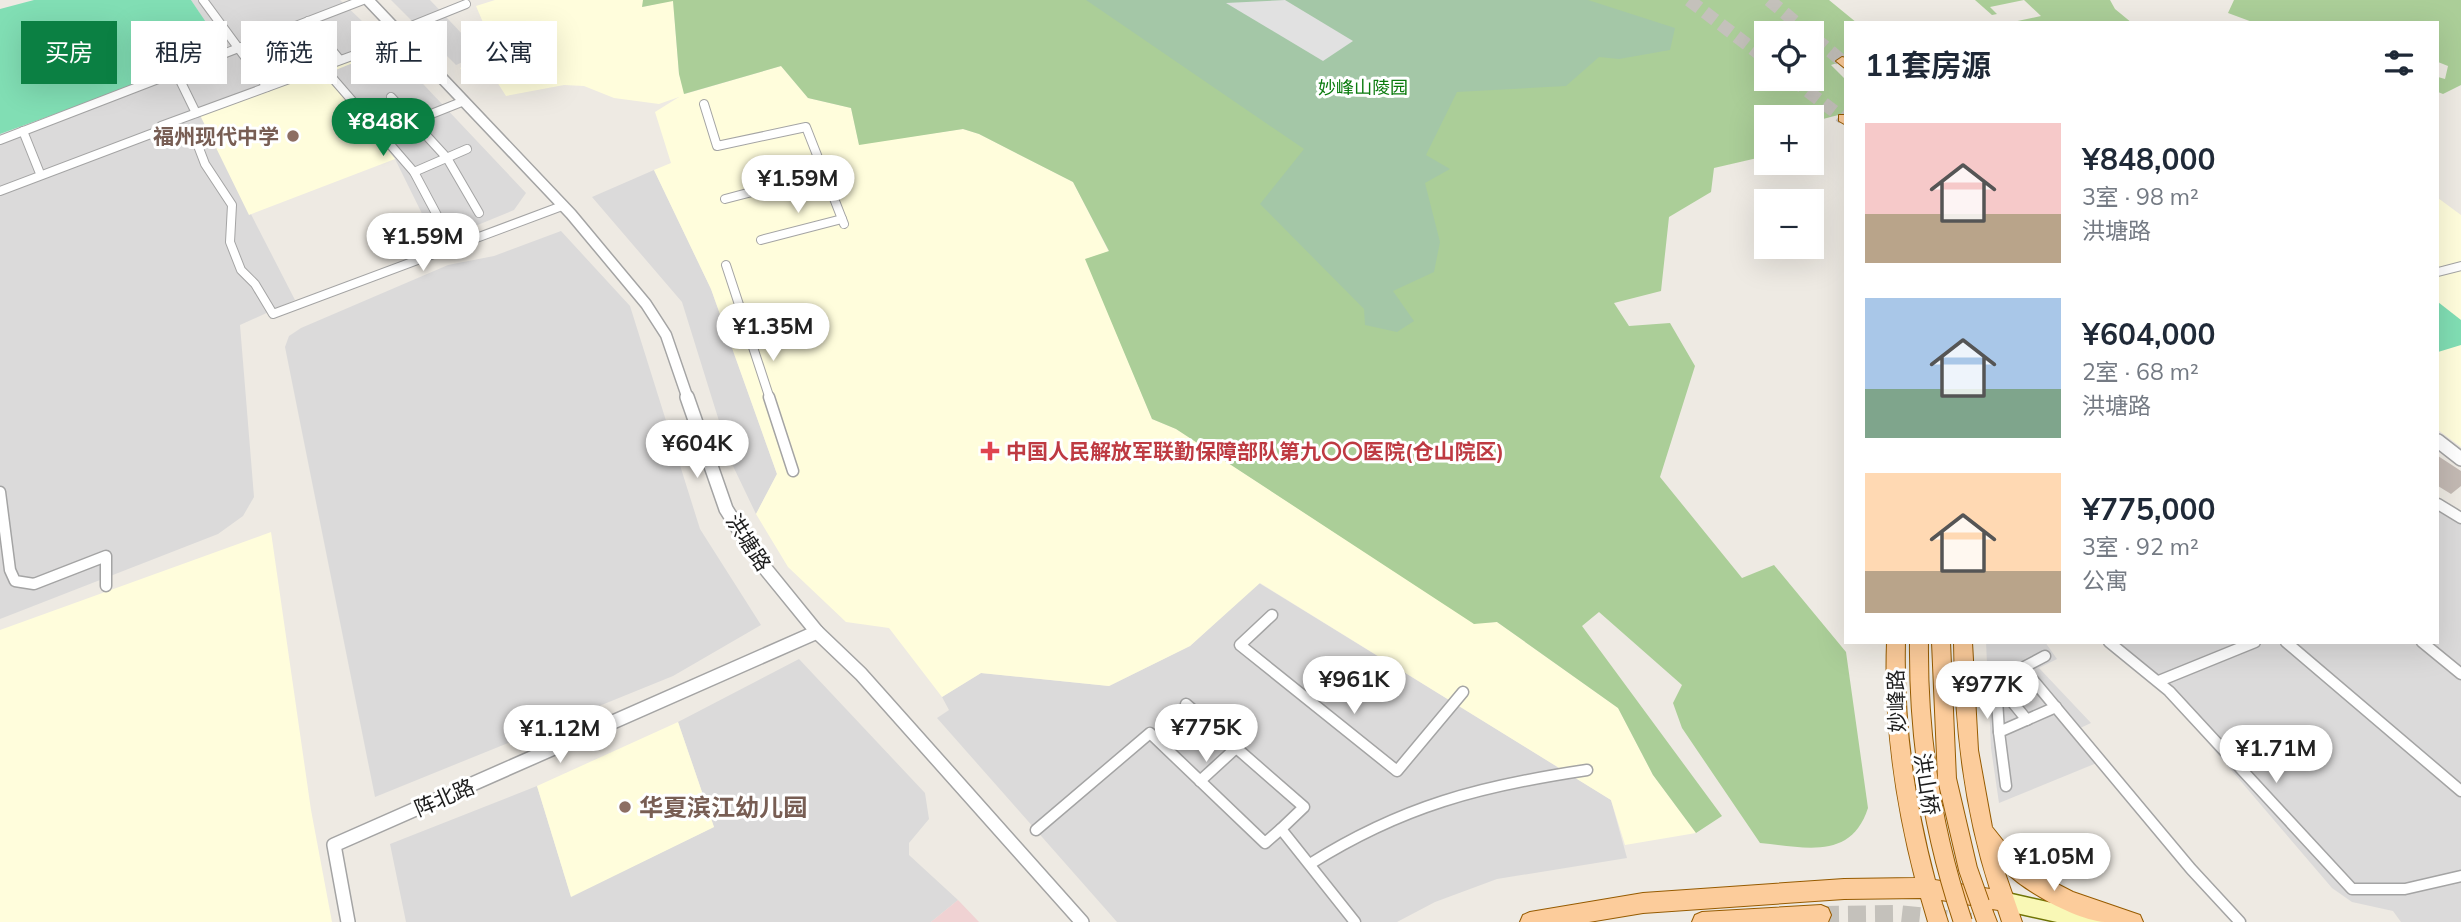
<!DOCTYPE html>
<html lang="zh">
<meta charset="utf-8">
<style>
:root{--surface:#fff;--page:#f6f6f7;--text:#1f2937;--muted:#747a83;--accent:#0b8043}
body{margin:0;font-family:Mulish,"Noto Sans SC",sans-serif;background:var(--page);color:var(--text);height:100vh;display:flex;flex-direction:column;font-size:26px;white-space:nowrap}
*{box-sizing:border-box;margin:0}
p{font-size:23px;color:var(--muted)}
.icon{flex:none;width:38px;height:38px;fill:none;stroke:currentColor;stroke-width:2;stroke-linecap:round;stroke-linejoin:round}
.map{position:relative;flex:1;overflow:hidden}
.panel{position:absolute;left:1844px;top:21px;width:595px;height:623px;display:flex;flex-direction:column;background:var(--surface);border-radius:0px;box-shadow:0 7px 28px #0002}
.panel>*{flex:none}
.banner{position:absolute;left:21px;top:21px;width:665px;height:63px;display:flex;gap:14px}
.fabs{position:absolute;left:1754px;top:21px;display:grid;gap:14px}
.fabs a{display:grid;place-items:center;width:70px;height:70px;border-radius:0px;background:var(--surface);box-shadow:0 7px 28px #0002;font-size:35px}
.price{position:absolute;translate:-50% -60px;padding:0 16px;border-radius:24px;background:#fff;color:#222;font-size:23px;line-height:46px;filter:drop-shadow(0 2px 4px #0008)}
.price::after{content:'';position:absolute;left:50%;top:42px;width:21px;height:16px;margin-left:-10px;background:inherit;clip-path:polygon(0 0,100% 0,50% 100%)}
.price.active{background:var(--accent);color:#fff}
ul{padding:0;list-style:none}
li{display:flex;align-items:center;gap:21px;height:175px;padding:0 21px}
li span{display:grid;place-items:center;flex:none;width:196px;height:140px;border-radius:0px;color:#555}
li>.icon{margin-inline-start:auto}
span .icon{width:84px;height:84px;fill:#fffc;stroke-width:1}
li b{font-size:30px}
h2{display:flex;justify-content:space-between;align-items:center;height:84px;padding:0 21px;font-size:30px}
.tag{padding:0 24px;border-radius:0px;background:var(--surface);box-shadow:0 7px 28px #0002;font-size:24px;line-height:63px}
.tag.active{background:var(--accent);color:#fff}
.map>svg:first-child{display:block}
.residential{fill:#dbdada}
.commercial{fill:#f0d2d3}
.education{fill:#fffddc}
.forest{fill:#abce98;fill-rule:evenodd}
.cemetery{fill:#a4c7a7}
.pitch{fill:#81deb4}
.parking{fill:#e1e1e1}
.building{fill:#c3b9b3}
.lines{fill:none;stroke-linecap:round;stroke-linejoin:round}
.primary-tunnel-far1{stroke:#c4c1bb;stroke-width:13;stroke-dasharray:13 7;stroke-linecap:butt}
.primary-tunnel{stroke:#c4c1bb;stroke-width:18;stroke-dasharray:18 9;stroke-linecap:butt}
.minor-far1-casing{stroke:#a4a4a4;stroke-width:10}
.minor-casing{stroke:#a4a4a4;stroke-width:13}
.tertiary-far1-casing{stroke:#a4a4a4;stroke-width:13}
.tertiary-casing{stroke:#a4a4a4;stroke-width:16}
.secondary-casing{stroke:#6f7405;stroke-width:3}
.primary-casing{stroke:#965b00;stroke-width:2}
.minor-far1{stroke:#fff;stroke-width:8}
.minor{stroke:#fff;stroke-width:10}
.tertiary-far1{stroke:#fff;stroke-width:10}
.tertiary{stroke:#fff;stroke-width:13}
.secondary{fill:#f9f8b6;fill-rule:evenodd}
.primary{fill:#fccc9b;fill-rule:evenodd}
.primary-bridge-casing{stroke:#965b00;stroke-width:20;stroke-linecap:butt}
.primary-bridge{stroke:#fccc9b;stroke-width:18}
.education-dot{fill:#8d6e63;stroke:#fff;stroke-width:2.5}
.health-dot{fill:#e0444e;stroke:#fff;stroke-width:2.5}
.labels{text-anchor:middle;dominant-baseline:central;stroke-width:6;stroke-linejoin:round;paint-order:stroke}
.far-park-label{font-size:18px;fill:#0b7b0e;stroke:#fff}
.education-label{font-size:21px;font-weight:bold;fill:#785e54;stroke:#fff;text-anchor:end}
.health-label{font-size:21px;font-weight:bold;fill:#be3a42;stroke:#fff;text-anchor:start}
.street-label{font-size:21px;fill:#1d1d1d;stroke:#fff}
.near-education-label{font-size:24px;font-weight:bold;fill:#785e54;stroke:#fff;text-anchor:start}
</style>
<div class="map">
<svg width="2461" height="922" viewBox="0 0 2461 922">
<rect width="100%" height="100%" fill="#eeeae3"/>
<!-- residential -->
<g class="residential">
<path d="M191,0H340L386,44L199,113L295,300L240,325L254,497L243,516L218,534L0,619V134L225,52Z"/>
<path d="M391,0H430L481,54L456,65Z"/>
<path d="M390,49L526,193L514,210L436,242L395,159L325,73Z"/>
<path d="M654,170L711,289L777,474L756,514L733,466L682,302L592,197Z"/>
<path d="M561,231L630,306L700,529L761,625L673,676L375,797L285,347L289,336L301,328L448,265L494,256Z"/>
<path d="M2438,499L2461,513V922H2401L2393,911L2352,902L2332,888L2167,695L2102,642H2438Z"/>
<path d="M1259,583L1611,800L1627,858L1497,879L1435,902L1397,922H1117L937,718L949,710L942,697L981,673L1109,686L1190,646Z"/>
<path d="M1986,642H2045L2057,659L2039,668L2091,723L2078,729L2104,760L1999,803L1991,748Z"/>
<path d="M799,659L925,793L929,819L909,843V855L958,900L931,922H406L390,844L537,786L571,896L714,827L678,722Z"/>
</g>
<!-- commercial -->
<path class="commercial" d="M958,900L979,922H931Z"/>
<!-- education -->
<g class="education">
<path d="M495,0H643V7L673,0L679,74L685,94L781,66L808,98L851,108L859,144L963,129L979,134L1073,182L1109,252L1086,259L1152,419L1176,429L1474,623L1497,622L1618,708L1653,775L1696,833L1625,845L1611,800L1260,583L1190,646L1109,686L981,673L942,697L889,628L846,622L788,567L756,514L777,474L711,289L654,170L671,163L655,112L679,97L659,104L614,98L584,86L564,85L506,96L490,71L468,79L460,68L487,57L494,48L476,6Z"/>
<path d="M358,56L360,60L326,74L395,159L249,215L199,113Z"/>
<path d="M2438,198L2461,215V262L2438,267Z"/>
<path d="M2461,270V447L2438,430V275Z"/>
<path d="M271,532L311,810L332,922H0V630Z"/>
<path d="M678,722L714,827L571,897L537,786Z"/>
</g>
<!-- forest -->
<g class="forest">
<path d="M643,0H1829L1857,23H1846V60L1831,65L1846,80V113L1823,119L1811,129V117H1766V156L1714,168L1711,192L1669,217L1661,291L1614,303L1629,326L1670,323L1695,366L1660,477L1742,578L1774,565L1846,652L1868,808C1851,861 1804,847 1760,843L1682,728L1673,703L1682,685L1599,612L1582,626L1722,816L1696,833L1653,775L1618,708L1497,622L1474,624L1176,429L1152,419L1085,259L1109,251L1073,182L979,134L963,129L859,145L851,108L808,98L781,66L684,94L679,74L673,1L642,7ZM1766,33H1811V79H1766Z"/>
<path d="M1975,0H2110L2115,9L2132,23H2008L2041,16L2024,0L1990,7L1997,14L1992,15Z"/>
<path d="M2234,0H2461V85L2443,94L2438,92V77L2445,79L2448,66L2438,62V23H2255L2228,13Z"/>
</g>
<!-- cemetery -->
<path class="cemetery" d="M1086,0H1588L1675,28L1670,50L1619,59L1599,57L1566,86L1457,92L1426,155L1450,169L1425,183L1440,242L1434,272L1393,291L1414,321L1397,332L1365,325L1364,309L1260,204L1304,149Z"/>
<!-- pitch -->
<g class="pitch">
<path d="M34,0H191L226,52L0,134V9Z"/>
<path d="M2438,302L2461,320V345L2438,352Z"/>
</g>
<!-- parking -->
<path class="parking" d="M1285,0L1353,41L1323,61L1226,3Z"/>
<!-- building -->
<path class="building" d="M2438,456L2461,471V486L2451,494L2438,486Z"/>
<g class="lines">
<!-- primary-tunnel-far1 -->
<g class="primary-tunnel-far1">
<path d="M1689,0L1766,59"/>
<path d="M1769,0L1842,61"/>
<path d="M1792,79L1843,118"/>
</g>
<!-- primary-tunnel -->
<path class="primary-tunnel" d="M1821,915L1899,914L1971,922"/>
<defs>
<g id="minor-far1">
<path d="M203,0L267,87"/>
<path d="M308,21L340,60"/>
<path d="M399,31L466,4"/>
<path d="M176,72L196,113"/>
<path d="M329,74L414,172L447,234"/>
<path d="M391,97L447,158L479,213"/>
<path d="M704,104L717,146L806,127L844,224"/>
<path d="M161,126L360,53"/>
<path d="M23,131L39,171"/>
<path d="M381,134L464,101"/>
<path d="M0,140L363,0"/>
<path d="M414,172L467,149"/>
<path d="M0,191L156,132L177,128L192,130L205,164L232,205L230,242L241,270L255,284L273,314L562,206"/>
<path d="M725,199L824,173"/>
<path d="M761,240L842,219"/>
<path d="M726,265L770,399"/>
<path d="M2438,272L2461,266"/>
</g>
<g id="minor">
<path d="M769,397L793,471"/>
<path d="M0,492L10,570L15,581L34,584L106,556V586"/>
<path d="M2438,504L2461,518"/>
<path d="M1272,615L1240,645L1397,771L1463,692"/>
<path d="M2109,642L2169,691L2352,889H2405L2461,876"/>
<path d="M2286,642L2461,791"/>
<path d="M2422,642L2461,674"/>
<path d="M2023,668L2191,869L2240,922"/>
<path d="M2159,681L2255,642"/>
<path d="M1996,683L1999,732"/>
<path d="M1186,704L1304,807L1281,829"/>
<path d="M2027,720L1996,682L2045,656"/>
<path d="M1200,781L1236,748"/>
<path d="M2006,786L1999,732L2056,707"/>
<path d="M1036,830L1150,733L1265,843L1281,829L1355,922"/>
<path d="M1310,864C1402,806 1480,786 1587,770"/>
</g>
<path id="tertiary-far1" d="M368,0L571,214L646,304L666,335L688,399"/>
<g id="tertiary">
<path d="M687,397L726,509L756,557L817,632L861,674L1082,922"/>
<path d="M2438,441L2461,459"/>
<path d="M348,922L334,845L817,632"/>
</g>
<path id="secondary" d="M2003,892L2096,913L2102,916L2105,922H2057L2003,910L1997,907L1994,901L1997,895Z"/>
<g id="primary">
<path d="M1842,57L1846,58V69L1836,61Z"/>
<path d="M1839,115H1846V125L1839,121Z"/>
<path d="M1887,642H1905C1903,724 1914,801 1935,880L1990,889C1964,808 1955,727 1954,642H1972L1978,750L1992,827L2008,847L2040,875L2073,892L2140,915L2143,922C2130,922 2117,922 2105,922C2076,920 2024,891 2004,870L2022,922H2002L1998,910L1992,909L1997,922H1977L1971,905L1941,900L1948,922H1928L1921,898L1844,899L1643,913L1589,922H1520L1523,915L1530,912L1643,893L1844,879L1915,878C1895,800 1884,723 1887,642Z"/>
<path d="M1821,905L1828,908L1831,915L1828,922H1692L1695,915L1702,912Z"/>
</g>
</defs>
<!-- minor-far1 casing -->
<use href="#minor-far1" class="minor-far1-casing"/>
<!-- minor casing -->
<use href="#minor" class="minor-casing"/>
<!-- tertiary-far1 casing -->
<use href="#tertiary-far1" class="tertiary-far1-casing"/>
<!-- tertiary casing -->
<use href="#tertiary" class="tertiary-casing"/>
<!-- secondary casing -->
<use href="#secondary" class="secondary-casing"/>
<!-- primary casing -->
<use href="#primary" class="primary-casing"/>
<!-- minor-far1 -->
<use href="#minor-far1" class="minor-far1"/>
<!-- minor -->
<use href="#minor" class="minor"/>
<!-- tertiary-far1 -->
<use href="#tertiary-far1" class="tertiary-far1"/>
<!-- tertiary -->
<use href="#tertiary" class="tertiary"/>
<!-- secondary -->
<use href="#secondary" class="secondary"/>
<!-- primary -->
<use href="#primary" class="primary"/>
<defs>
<g id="primary-bridge">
<path d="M1919,642C1918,739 1932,830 1963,922"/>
<path d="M1941,642L1947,779L1968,869L1980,903"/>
</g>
</defs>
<!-- primary-bridge casing -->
<use href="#primary-bridge" class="primary-bridge-casing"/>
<!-- primary-bridge -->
<use href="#primary-bridge" class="primary-bridge"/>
</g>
<!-- markers -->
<g class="education-dot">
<circle cx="293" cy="136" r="7"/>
<circle cx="625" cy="807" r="7"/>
</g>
<path class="health-dot" d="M986.5 440.5h7v7h7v7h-7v7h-7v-7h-7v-7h7z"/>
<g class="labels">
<!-- far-park labels -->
<g class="far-park-label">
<text x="1363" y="87">妙峰山陵园</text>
</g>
<!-- education labels -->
<g class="education-label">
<text x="279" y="136">福州现代中学</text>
</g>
<!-- health labels -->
<g class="health-label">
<text x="1006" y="451">中国人民解放军联勤保障部队第九〇〇医院(仓山院区)</text>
</g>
<!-- street labels -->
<g class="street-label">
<text transform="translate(749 542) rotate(57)">洪塘路</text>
<text transform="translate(1896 701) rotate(-92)">妙峰路</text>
<text transform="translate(1927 784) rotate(81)">洪山桥</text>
<text transform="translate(444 797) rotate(-23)">阵北路</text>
</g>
<!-- near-education labels -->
<g class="near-education-label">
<text x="639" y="807">华夏滨江幼儿园</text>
</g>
</g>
</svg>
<div class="fabs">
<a><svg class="icon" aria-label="locate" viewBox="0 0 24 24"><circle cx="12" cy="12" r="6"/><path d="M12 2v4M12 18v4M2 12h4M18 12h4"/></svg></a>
<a>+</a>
<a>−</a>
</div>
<b class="price active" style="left:383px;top:158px">¥848K</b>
<b class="price" style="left:798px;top:215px">¥1.59M</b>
<b class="price" style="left:423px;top:273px">¥1.59M</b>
<b class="price" style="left:773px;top:363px">¥1.35M</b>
<b class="price" style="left:697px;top:480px">¥604K</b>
<b class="price" style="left:1354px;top:716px">¥961K</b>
<b class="price" style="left:1987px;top:721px">¥977K</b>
<b class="price" style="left:1206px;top:764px">¥775K</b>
<b class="price" style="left:560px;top:765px">¥1.12M</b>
<b class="price" style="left:2276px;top:785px">¥1.71M</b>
<b class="price" style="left:2054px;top:893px">¥1.05M</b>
<div class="banner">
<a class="tag active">买房</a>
<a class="tag">租房</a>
<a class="tag">筛选</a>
<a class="tag">新上</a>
<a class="tag">公寓</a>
</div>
<section class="panel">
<h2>11套房源<svg class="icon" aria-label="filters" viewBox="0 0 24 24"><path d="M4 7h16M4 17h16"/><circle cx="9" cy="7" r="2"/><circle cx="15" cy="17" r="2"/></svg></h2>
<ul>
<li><span style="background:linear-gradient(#f6c9c9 65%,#b9a48a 0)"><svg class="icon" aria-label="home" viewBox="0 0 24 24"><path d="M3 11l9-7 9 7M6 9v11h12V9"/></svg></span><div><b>¥848,000</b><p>3室 · 98 m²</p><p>洪塘路</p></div></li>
<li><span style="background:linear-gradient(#a9c7e8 65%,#7fa58c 0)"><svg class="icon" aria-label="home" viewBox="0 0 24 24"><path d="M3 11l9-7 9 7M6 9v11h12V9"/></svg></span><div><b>¥604,000</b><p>2室 · 68 m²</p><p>洪塘路</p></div></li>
<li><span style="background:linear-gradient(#ffd9b3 70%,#b9a48a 0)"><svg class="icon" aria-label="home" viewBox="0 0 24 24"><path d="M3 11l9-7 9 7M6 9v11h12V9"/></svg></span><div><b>¥775,000</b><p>3室 · 92 m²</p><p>公寓</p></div></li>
</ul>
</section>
</div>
